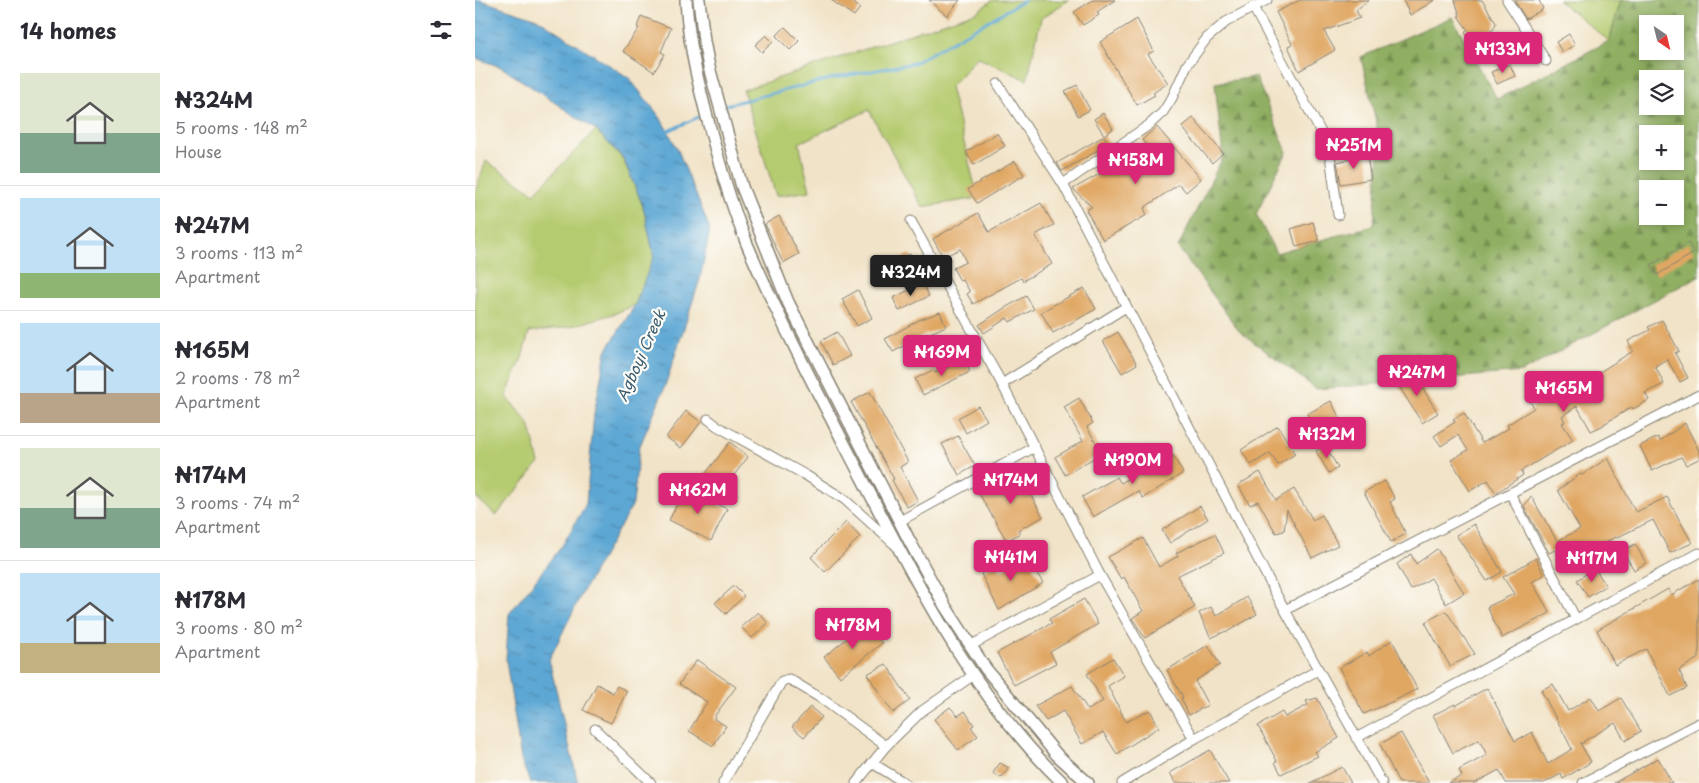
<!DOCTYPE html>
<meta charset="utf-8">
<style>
:root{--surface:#fff;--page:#f2f2f3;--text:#2b2b33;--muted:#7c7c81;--line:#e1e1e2;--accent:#db2777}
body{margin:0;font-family:"Playpen Sans",sans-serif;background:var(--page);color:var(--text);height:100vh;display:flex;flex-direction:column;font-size:19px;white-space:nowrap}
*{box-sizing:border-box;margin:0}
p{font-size:16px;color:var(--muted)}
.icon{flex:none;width:28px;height:28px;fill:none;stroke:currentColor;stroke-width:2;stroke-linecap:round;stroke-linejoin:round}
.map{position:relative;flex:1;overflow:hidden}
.drawer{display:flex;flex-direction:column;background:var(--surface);width:475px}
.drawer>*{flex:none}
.needle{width:32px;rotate:145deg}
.controls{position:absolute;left:1164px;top:15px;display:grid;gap:10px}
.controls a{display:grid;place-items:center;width:45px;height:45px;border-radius:0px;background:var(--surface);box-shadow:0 2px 8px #0003;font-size:25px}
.price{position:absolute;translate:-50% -42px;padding:0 11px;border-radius:5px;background:var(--accent);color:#fff;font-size:16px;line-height:32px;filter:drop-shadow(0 1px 2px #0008)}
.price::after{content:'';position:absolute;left:50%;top:30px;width:15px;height:11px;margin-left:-8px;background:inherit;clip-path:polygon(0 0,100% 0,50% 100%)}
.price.active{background:#222;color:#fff}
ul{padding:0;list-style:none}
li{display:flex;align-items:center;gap:15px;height:125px;padding:0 20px}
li+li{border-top:1px solid var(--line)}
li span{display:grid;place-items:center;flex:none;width:140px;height:100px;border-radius:0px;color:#555}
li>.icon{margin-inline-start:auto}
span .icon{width:60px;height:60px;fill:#fffc;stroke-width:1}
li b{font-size:21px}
h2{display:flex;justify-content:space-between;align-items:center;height:60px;padding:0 20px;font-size:21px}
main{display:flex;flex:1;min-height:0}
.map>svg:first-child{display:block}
.grass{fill:#b5cb6f;stroke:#687446}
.forest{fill:url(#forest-firs);stroke:#56663f;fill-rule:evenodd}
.water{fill:url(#water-ripples);stroke:#3c6278}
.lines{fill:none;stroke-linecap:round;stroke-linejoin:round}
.stream{stroke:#5da7d4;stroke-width:3}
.building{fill:#e0a763}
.minor-casing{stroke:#868072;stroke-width:11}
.tertiary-casing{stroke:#868072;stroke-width:14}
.minor{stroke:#fff;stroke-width:9}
.tertiary{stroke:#fff;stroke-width:11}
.labels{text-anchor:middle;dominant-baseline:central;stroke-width:4.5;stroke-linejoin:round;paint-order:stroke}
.water-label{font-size:15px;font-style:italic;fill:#395b6f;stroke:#fdfcf7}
</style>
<main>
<section class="drawer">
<h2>14 homes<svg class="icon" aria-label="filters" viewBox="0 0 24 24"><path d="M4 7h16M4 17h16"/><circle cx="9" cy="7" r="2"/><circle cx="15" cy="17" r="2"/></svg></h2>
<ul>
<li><span style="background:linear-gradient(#dfe7d0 60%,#7fa58c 0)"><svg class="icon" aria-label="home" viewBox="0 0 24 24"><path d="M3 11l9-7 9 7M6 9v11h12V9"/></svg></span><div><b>₦324M</b><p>5 rooms · 148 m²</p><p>House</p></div></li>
<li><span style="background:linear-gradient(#bfe0f5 75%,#8fb573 0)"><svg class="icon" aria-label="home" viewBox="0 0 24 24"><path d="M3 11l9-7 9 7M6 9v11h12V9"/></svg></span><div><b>₦247M</b><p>3 rooms · 113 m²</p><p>Apartment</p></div></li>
<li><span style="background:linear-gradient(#bfe0f5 70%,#b9a48a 0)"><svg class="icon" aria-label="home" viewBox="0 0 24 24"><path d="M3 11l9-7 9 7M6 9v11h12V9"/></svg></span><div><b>₦165M</b><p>2 rooms · 78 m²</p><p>Apartment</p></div></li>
<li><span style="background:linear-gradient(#dfe7d0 60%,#7fa58c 0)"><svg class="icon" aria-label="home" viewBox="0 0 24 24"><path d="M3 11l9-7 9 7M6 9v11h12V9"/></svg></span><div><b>₦174M</b><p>3 rooms · 74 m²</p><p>Apartment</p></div></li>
<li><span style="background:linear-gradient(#bfe0f5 70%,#c2b280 0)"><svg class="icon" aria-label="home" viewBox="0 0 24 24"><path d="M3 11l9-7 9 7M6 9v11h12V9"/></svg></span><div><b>₦178M</b><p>3 rooms · 80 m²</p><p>Apartment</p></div></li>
</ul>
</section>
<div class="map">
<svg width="1224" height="783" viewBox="0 0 1224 783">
<defs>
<pattern id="forest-firs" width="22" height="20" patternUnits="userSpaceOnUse" patternTransform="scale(1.25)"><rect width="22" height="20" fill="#90af62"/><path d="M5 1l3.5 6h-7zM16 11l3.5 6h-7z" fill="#758e50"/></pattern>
<pattern id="water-ripples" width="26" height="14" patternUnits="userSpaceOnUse" patternTransform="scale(1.25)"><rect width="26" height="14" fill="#5da7d4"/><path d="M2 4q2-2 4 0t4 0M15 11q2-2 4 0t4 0" fill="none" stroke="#4c87ab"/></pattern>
</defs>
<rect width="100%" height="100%" fill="#fdfcf7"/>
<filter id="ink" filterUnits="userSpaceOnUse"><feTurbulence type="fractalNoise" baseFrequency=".02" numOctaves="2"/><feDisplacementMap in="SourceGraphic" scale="10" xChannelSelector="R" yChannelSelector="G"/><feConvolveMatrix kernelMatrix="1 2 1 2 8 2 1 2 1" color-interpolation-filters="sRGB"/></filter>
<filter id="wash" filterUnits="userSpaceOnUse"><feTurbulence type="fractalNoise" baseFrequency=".0096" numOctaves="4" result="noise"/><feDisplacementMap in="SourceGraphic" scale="20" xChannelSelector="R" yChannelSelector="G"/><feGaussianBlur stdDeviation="1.12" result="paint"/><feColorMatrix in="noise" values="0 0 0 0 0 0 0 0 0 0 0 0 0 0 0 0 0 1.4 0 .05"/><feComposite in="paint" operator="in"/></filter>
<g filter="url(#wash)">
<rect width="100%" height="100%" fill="#f1e3c7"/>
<!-- grass -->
<g class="grass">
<path d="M518,0H594L566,18L552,80L502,57L475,87L503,198L447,207L394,110L324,143L335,191L301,196L268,90L501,12Z"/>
<path d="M1083,0H1146L1134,41Z"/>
<path d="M121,130L148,159L168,206L179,256L160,305L141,313L94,327L54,332L47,358L31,396L54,424L64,463L21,516L0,496V192L11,161L59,193Z"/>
</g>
<!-- forest -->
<path class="forest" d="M1146,0H1224V276L1047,372L841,389L764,331L703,247L748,157L740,83L781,77L812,152L781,214L801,253L899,225L905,139L886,57L977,17L1022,99L1134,41ZM1172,24H1200V51H1172ZM1172,79H1200V106H1172ZM1172,134H1200V161H1172ZM1172,189H1200V216H1172Z"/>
<!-- water -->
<path class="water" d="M0,0H5L63,19L154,78L185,117L202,148L235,229L225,279L189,389L164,448L158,504L108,591L74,660L103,783H55L46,759L31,660L34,614L87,546L111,504L119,414L131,351L160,305L179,256L168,206L148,158L121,130L26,67L0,58Z"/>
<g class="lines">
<!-- stream -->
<g class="stream">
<path d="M247,106L359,78L439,63L550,0"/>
<path d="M191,132L228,115"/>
</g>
</g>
<g id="blocks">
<!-- building -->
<g class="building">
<path d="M356,0H374L385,8L379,16Z"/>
<path d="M454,0H485L472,16Z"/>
<path d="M618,0H640L622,12L624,15L608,25L599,12Z"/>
<path d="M825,0H894L881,10L885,18L849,31L860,50L824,71L813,46L817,44L801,12Z"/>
<path d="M928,0H960L935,15Z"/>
<path d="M980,0H1007L1021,23L1018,30L995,42L990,32L993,30L983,16H985Z"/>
<path d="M1039,0H1064L1068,9L1051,19Z"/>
<path d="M166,16L196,28L186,52L190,54L179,72L148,51L164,28L162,27Z"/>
<path d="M662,19L679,51L673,54L693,83L678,93L680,95L662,105L625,42Z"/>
<path d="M310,27L324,41L315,50L301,36Z"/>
<path d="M1094,34L1100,45L1087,52L1081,42Z"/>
<path d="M291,35L298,42L287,52L280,45Z"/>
<path d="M1035,64L1040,76L1022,84L1016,72Z"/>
<path d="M602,85L615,110L603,116L590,91Z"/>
<path d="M628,113L638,129L629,135L619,119Z"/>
<path d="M718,118L748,153L737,163L707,127Z"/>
<path d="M682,127L726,179L711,192L704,184L669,208L672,215L628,240L611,210L617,207L598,189L644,163L645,164L672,146L667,140Z"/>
<path d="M522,133L530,146L499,165L491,152Z"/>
<path d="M629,136L634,144L587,171L582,163Z"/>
<path d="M892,156L896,179L866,184L862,162Z"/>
<path d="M540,161L549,175L502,203L493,189Z"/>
<path d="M566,203L579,225L560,235L577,264L548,281L546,278L498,304L492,294L495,292L488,280L485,281L478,268L491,262L485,249L470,256L467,255L458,239L503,213L514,232Z"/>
<path d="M304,216L324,254L308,263L290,224Z"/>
<path d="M838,222L844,241L821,247L816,229Z"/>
<path d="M1213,243L1219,253L1182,275L1176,265Z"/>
<path d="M435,254L441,268L409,282L403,268Z"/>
<path d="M448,283L454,296L424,311L418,298Z"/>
<path d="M609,288L621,309L578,333L566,312Z"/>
<path d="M383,290L397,318L382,326L367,299Z"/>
<path d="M551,296L559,309L535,322L532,318L509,333L504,325L528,309Z"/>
<path d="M465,312L471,326L453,334V333L418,352L410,339L444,320Z"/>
<path d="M1187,320L1204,351L1200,353L1213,378L1205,382L1192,359L1180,366L1189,384L1170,393L1174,400L1158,409L1157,407L1129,424V425L1116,431L1102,406L1087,416L1090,422L1087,423L1098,440L1046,471L1048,475L1021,493L1013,480L995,491L976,460L993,450L983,435L966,446L959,436L980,422L978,419L989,413L1007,443L1034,428L1032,425L1059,408L1052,396L1069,386L1075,397L1104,379L1107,383L1158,351L1153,341L1175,330L1173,327Z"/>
<path d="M362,332L375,356L358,365L346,341Z"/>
<path d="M643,332L662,364L647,373L628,341Z"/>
<path d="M489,359L495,372L448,395L440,379L458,370L460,373Z"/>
<path d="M936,370L963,413L947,423L920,380Z"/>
<path d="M395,392L433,462L425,467L443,501L432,507L417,480L419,479L376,402Z"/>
<path d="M604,398L618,423L612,427L627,453L590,475L580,457L608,441L589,407Z"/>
<path d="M856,401L870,429L846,441L832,414Z"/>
<path d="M503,406L512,420L491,433L483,418Z"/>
<path d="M211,411L226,422L206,448L191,437Z"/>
<path d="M1210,423L1224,451V459L1211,465L1206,457L1177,471L1165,446L1183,437L1185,441Z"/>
<path d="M803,426L820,454L803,465L795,453L776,465L766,450Z"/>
<path d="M483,436L500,466L484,475L467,444Z"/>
<path d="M255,442L273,457L246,492L227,478Z"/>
<path d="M850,445L863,468L854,473L841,451Z"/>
<path d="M697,454L708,473L668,498L663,491L618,517L607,497L642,477L646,483L671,466L672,468Z"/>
<path d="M1133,458L1160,511L1161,512L1192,497L1217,543L1195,553L1178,520L1141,538L1140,537L1089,567L1080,550L1074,553L1049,506L1056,496L1082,541L1105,529L1083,490L1105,474L1107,475Z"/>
<path d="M542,470L568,517L543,530L545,533L532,541L503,492Z"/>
<path d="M785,472L801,500L819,489L838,520L847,515L863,545L837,558L812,510L809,531L801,533L783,501L775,505L763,485Z"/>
<path d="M910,481L920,499L915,502L931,534L916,542L889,492Z"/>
<path d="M211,488L252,509L236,541L194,520Z"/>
<path d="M725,506L733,519L695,543L687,530Z"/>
<path d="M371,522L385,537L350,572L336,557Z"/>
<path d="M999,524L1027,572L1012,581L981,535Z"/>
<path d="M740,534L749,553L702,576L720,607L670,638L657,618L668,611L649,577L646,579L633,557L668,538L684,567L703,556L701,553Z"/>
<path d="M1160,544L1171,563L1159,570L1148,551Z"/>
<path d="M962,549L989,593L971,604L956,578L936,590L922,564L936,554L941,564Z"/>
<path d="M551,556L568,583L524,610L506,574L521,561L526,571Z"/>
<path d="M1061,558L1069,575L1057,582L1075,613L1027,638L1012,607L1039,594L1028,577Z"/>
<path d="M1120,568L1131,586L1113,597L1102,580Z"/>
<path d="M1224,579V658L1204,670L1212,688L1195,696L1171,649L1140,665L1122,630L1193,589L1196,595Z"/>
<path d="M259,586L269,596L251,614L240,603Z"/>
<path d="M772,597L782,614L752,632L751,631L736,638L724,613L736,607L741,616Z"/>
<path d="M609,599L623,624L575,652L581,663L539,685L522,653L577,623L574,619Z"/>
<path d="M971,611L1000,654L975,666L950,622Z"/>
<path d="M283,612L293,623L277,638L266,627Z"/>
<path d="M391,623L407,643L365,677L349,657Z"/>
<path d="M917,640L942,689L923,699L889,714L864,668L892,652L894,656Z"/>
<path d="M733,645L745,665L720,681L733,705L714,715L706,698L708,697L692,670Z"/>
<path d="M638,658L649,676L633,686L651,722L675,710L684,727L642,754L628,732L607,744L588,711L571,721L560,706L597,686L613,710L628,701L612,674Z"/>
<path d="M222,660L261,687L241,714L239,719L251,726L238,746L214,731L232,702L204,684Z"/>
<path d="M411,664L435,700L418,713L392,674Z"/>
<path d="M122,684L138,693L142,686L152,691L136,723L108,710Z"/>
<path d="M1078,684L1093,711L1116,697L1124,711L1146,698L1166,731L1150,741L1140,723L1109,741V743H1105L1116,762L1088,779L1086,774L1069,783H1031L1024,770L1000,783H973L987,776L984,770L1012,755L1004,740L978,753L958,715L980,704V706L1012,688L1040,741L1057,732L1073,764L1097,749L1066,690Z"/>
<path d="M842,698L864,738L840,752L843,756L806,774L800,762L802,761L783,726L807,712L810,717L833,705L831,701Z"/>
<path d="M335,707L347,717L329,737L317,727Z"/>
<path d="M475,707L483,716L490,711L499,725L496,727L503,736L483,750L459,719Z"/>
<path d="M926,733L954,783H924L905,744Z"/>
<path d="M735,750L754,783H701L695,773Z"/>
<path d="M1183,758L1197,783H1139Z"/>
<path d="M525,763L534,768L526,778L518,773Z"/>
<path d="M867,767L876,783H835Z"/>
</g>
</g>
</g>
<g filter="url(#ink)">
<use href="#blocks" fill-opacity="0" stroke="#868072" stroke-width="1"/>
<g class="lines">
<defs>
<g id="minor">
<path d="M1032,0L1071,61"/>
<path d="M778,7L854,147L863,215"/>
<path d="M523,84L588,184L801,594L907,783"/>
<path d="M588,184L674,125L688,112L697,98L712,65L732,38L751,22L792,0"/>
<path d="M436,221L527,384L625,575L719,739"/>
<path d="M527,384L651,307"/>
<path d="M233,419L242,426L332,476L369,499L419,544"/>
<path d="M1035,493L1101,619"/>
<path d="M425,521L560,447"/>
<path d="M810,610L1224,395"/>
<path d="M495,646L625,575"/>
<path d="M120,729L176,783"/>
<path d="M881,738L1224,553"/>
<path d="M397,763L430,783"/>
<path d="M248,783L307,681L314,679L347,699L411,746"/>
<path d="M381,783L411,746L447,711L497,676"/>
<path d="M647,783L719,739L843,670"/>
<path d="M1108,783L1224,723"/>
</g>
<g id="tertiary">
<path d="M211,0C212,15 213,29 216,44C221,79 231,113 240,147C249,180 259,212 272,244C306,324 347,401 387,478C444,588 498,696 588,783"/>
<path d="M224,0L229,41L234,67L267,187L313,302L434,540L470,606L511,669L582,755L613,783"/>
</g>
</defs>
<!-- minor casing -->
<use href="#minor" class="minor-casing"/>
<!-- tertiary casing -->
<use href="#tertiary" class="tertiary-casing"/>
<!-- minor -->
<use href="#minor" class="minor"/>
<!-- tertiary -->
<use href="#tertiary" class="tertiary"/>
</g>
</g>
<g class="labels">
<!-- water labels -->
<g class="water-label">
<text transform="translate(165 355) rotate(-66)">Agboyi Creek</text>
</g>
</g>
</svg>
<div class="controls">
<a><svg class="needle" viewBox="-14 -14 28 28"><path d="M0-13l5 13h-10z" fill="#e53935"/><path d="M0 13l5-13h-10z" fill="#7c7c81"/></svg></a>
<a><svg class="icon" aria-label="layers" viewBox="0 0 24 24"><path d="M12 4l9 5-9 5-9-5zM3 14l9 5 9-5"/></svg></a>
<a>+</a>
<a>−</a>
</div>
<b class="price" style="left:1028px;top:74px">₦133M</b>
<b class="price" style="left:879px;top:170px">₦251M</b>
<b class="price" style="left:661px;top:185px">₦158M</b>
<b class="price active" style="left:436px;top:297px">₦324M</b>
<b class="price" style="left:467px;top:377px">₦169M</b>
<b class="price" style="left:942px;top:397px">₦247M</b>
<b class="price" style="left:1089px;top:413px">₦165M</b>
<b class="price" style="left:852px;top:459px">₦132M</b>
<b class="price" style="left:658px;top:485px">₦190M</b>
<b class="price" style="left:536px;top:505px">₦174M</b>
<b class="price" style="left:223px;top:515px">₦162M</b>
<b class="price" style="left:536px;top:582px">₦141M</b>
<b class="price" style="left:1117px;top:583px">₦117M</b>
<b class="price" style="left:378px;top:650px">₦178M</b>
</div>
</main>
